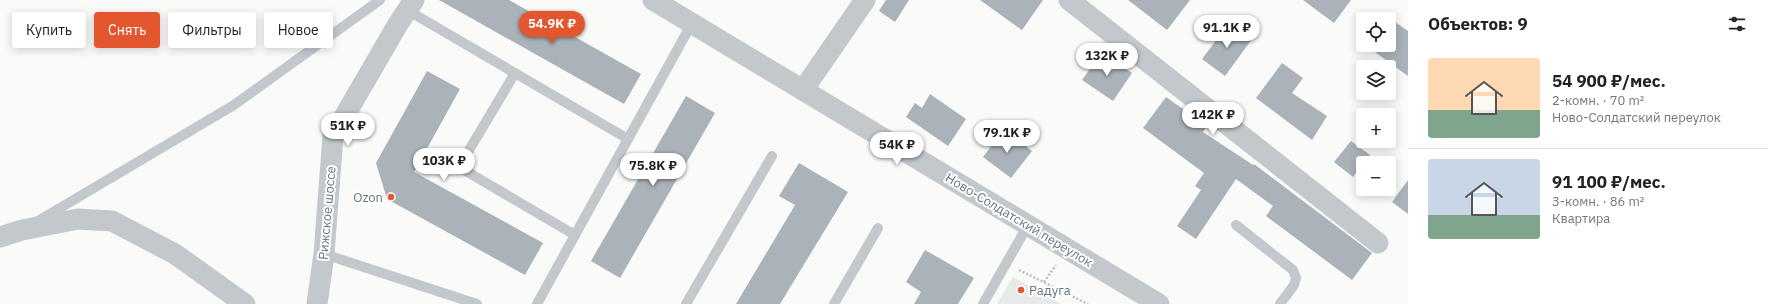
<!DOCTYPE html>
<html lang="ru">
<meta charset="utf-8">
<style>
:root{--surface:#fff;--page:#f2f2f2;--text:#222;--muted:#767676;--line:#e0e0e0;--accent:#e4572e}
body{margin:0;font-family:"IBM Plex Sans",sans-serif;background:var(--page);color:var(--text);height:100vh;display:flex;flex-direction:column;font-size:15px;white-space:nowrap}
*{box-sizing:border-box;margin:0}
p{font-size:13px;color:var(--muted)}
.icon{flex:none;width:22px;height:22px;fill:none;stroke:currentColor;stroke-width:2;stroke-linecap:round;stroke-linejoin:round}
.map{position:relative;flex:1;overflow:hidden}
.panel{display:flex;flex-direction:column;background:var(--surface);width:360px}
.panel>*{flex:none}
.banner{position:absolute;left:12px;top:12px;width:380px;height:36px;display:flex;gap:8px}
.controls{position:absolute;left:1356px;top:12px;display:grid;gap:8px}
.controls a{display:grid;place-items:center;width:40px;height:40px;border-radius:4px;background:var(--surface);box-shadow:0 2px 10px #0003;font-size:20px}
.price{position:absolute;translate:-50% -34px;padding:0 9px;border-radius:14px;background:#fff;color:#222;font-size:13px;line-height:26px;filter:drop-shadow(0 1px 2px #0008)}
.price::after{content:'';position:absolute;left:50%;top:24px;width:12px;height:9px;margin-left:-6px;background:inherit;clip-path:polygon(0 0,100% 0,50% 100%)}
.price.active{background:var(--accent);color:#fff}
ul{padding:0;list-style:none}
li{display:flex;align-items:center;gap:12px;height:100px;padding:0 20px}
li+li{border-top:1px solid var(--line)}
li span{display:grid;place-items:center;flex:none;width:112px;height:80px;border-radius:4px;color:#555}
li>.icon{margin-inline-start:auto}
span .icon{width:48px;height:48px;fill:#fffc;stroke-width:1}
li b{font-size:17px}
h2{display:flex;justify-content:space-between;align-items:center;height:48px;padding:0 20px;font-size:17px}
.chip{padding:0 14px;border-radius:4px;background:var(--surface);box-shadow:0 2px 10px #0003;font-size:14px;line-height:36px}
.chip.active{background:var(--accent);color:#fff}
main{display:flex;flex:1;min-height:0}
.map>svg:first-child{display:block}
.built{fill:#e8e9e9}
.building{fill:#aab3b9}
.lines{fill:none;stroke-linecap:round;stroke-linejoin:round}
.path{stroke:#bbbfc2;stroke-width:2.5;stroke-dasharray:2 2;stroke-linecap:butt}
.service{stroke:#c3c8cc;stroke-width:10}
.minor{stroke:#c3c8cc;stroke-width:21}
.poi-dot{fill:#e4572e;stroke:#fff;stroke-width:1.5}
.labels{text-anchor:middle;dominant-baseline:central;stroke-width:4;stroke-linejoin:round;paint-order:stroke}
.poi-label{font-size:13px;fill:#657683;stroke:#fff;text-anchor:end}
.street-label{font-size:13px;fill:#657683;stroke:#fff}
</style>
<main>
<div class="map">
<svg width="1408" height="304" viewBox="0 0 1408 304">
<rect width="100%" height="100%" fill="#fafaf8"/>
<!-- built -->
<path class="built" d="M1013,277L1061,304H997Z"/>
<!-- building -->
<g class="building">
<path d="M439,0H509L641,74L624,104Z"/>
<path d="M886,0H909L895,22L879,11Z"/>
<path d="M980,0H1043L1022,30Z"/>
<path d="M1128,0H1190L1167,30Z"/>
<path d="M1303,0H1351L1334,23Z"/>
<path d="M1381,12L1408,31V76L1365,45H1389V19H1376Z"/>
<path d="M1229,23L1252,39L1225,76L1202,59Z"/>
<path d="M1102,52L1132,73L1113,101L1082,80Z"/>
<path d="M1282,63L1303,78L1292,93L1327,116L1312,140L1256,98Z"/>
<path d="M427,71L460,89L414,172L543,243L525,275L387,199L376,163Z"/>
<path d="M930,94L966,119L948,146L906,117L915,103L922,108Z"/>
<path d="M686,96L715,113L620,278L591,261Z"/>
<path d="M1166,97L1207,126L1203,132L1253,165L1254,164L1372,253L1352,280L1266,216L1273,206L1236,179L1196,239L1177,226L1201,190L1195,186L1204,173L1143,128Z"/>
<path d="M1004,129L1032,151L1011,178L983,157Z"/>
<path d="M1351,141L1370,155L1353,177L1334,162Z"/>
<path d="M799,163L848,192L780,304H736L795,205L779,196Z"/>
<path d="M1408,180V214L1392,202Z"/>
<path d="M925,250L974,278L958,304H914L921,292L906,282Z"/>
</g>
<g class="lines">
<!-- path -->
<g class="path">
<path d="M1019,270L1088,304"/>
<path d="M1044,282L1056,265"/>
</g>
<!-- service -->
<g class="service">
<path d="M407,10L628,139"/>
<path d="M515,73L459,167L575,235"/>
<path d="M38,221L234,105L380,0"/>
<path d="M1236,225L1293,270L1296,278L1294,285L1280,304"/>
<path d="M324,254L477,304"/>
<path d="M537,304L692,23"/>
<path d="M686,304L772,156"/>
<path d="M834,304L878,228"/>
<path d="M983,304L1028,225"/>
</g>
<!-- minor -->
<g class="minor">
<path d="M653,0L1159,304"/>
<path d="M1069,0L1378,243"/>
<path d="M803,90L865,0"/>
<path d="M0,237L22,230L78,219L112,221L175,254L245,304"/>
<path d="M317,304L324,254L333,136L398,24L414,0"/>
</g>
</g>
<!-- markers -->
<g class="poi-dot">
<circle cx="391" cy="197" r="4"/>
<circle cx="1021" cy="290" r="4"/>
</g>
<g class="labels">
<!-- poi labels -->
<g class="poi-label">
<text x="383" y="197">Ozon</text>
<text x="1029" y="290" text-anchor="start">Радуга</text>
</g>
<!-- street labels -->
<g class="street-label">
<text transform="translate(327 213) rotate(-85)">Рижское шоссе</text>
<text transform="translate(1019 220) rotate(31)">Ново-Солдатский переулок</text>
</g>
</g>
</svg>
<div class="controls">
<a><svg class="icon" aria-label="locate" viewBox="0 0 24 24"><circle cx="12" cy="12" r="6"/><path d="M12 2v4M12 18v4M2 12h4M18 12h4"/></svg></a>
<a><svg class="icon" aria-label="layers" viewBox="0 0 24 24"><path d="M12 4l9 5-9 5-9-5zM3 14l9 5 9-5"/></svg></a>
<a>+</a>
<a>−</a>
</div>
<b class="price active" style="left:552px;top:45px">54.9K ₽</b>
<b class="price" style="left:1227px;top:49px">91.1K ₽</b>
<b class="price" style="left:1107px;top:77px">132K ₽</b>
<b class="price" style="left:1213px;top:136px">142K ₽</b>
<b class="price" style="left:348px;top:147px">51K ₽</b>
<b class="price" style="left:1007px;top:154px">79.1K ₽</b>
<b class="price" style="left:897px;top:166px">54K ₽</b>
<b class="price" style="left:444px;top:182px">103K ₽</b>
<b class="price" style="left:653px;top:187px">75.8K ₽</b>
<div class="banner">
<a class="chip">Купить</a>
<a class="chip active">Снять</a>
<a class="chip">Фильтры</a>
<a class="chip">Новое</a>
</div>
</div>
<section class="panel">
<h2>Объектов: 9<svg class="icon" aria-label="filters" viewBox="0 0 24 24"><path d="M4 7h16M4 17h16"/><circle cx="9" cy="7" r="2"/><circle cx="15" cy="17" r="2"/></svg></h2>
<ul>
<li><span style="background:linear-gradient(#ffd9b3 65%,#7fa58c 0)"><svg class="icon" aria-label="home" viewBox="0 0 24 24"><path d="M3 11l9-7 9 7M6 9v11h12V9"/></svg></span><div><b>54 900 ₽/мес.</b><p>2-комн. · 70 m²</p><p>Ново-Солдатский переулок</p></div></li>
<li><span style="background:linear-gradient(#c9d6e8 70%,#7fa58c 0)"><svg class="icon" aria-label="home" viewBox="0 0 24 24"><path d="M3 11l9-7 9 7M6 9v11h12V9"/></svg></span><div><b>91 100 ₽/мес.</b><p>3-комн. · 86 m²</p><p>Квартира</p></div></li>
</ul>
</section>
</main>
